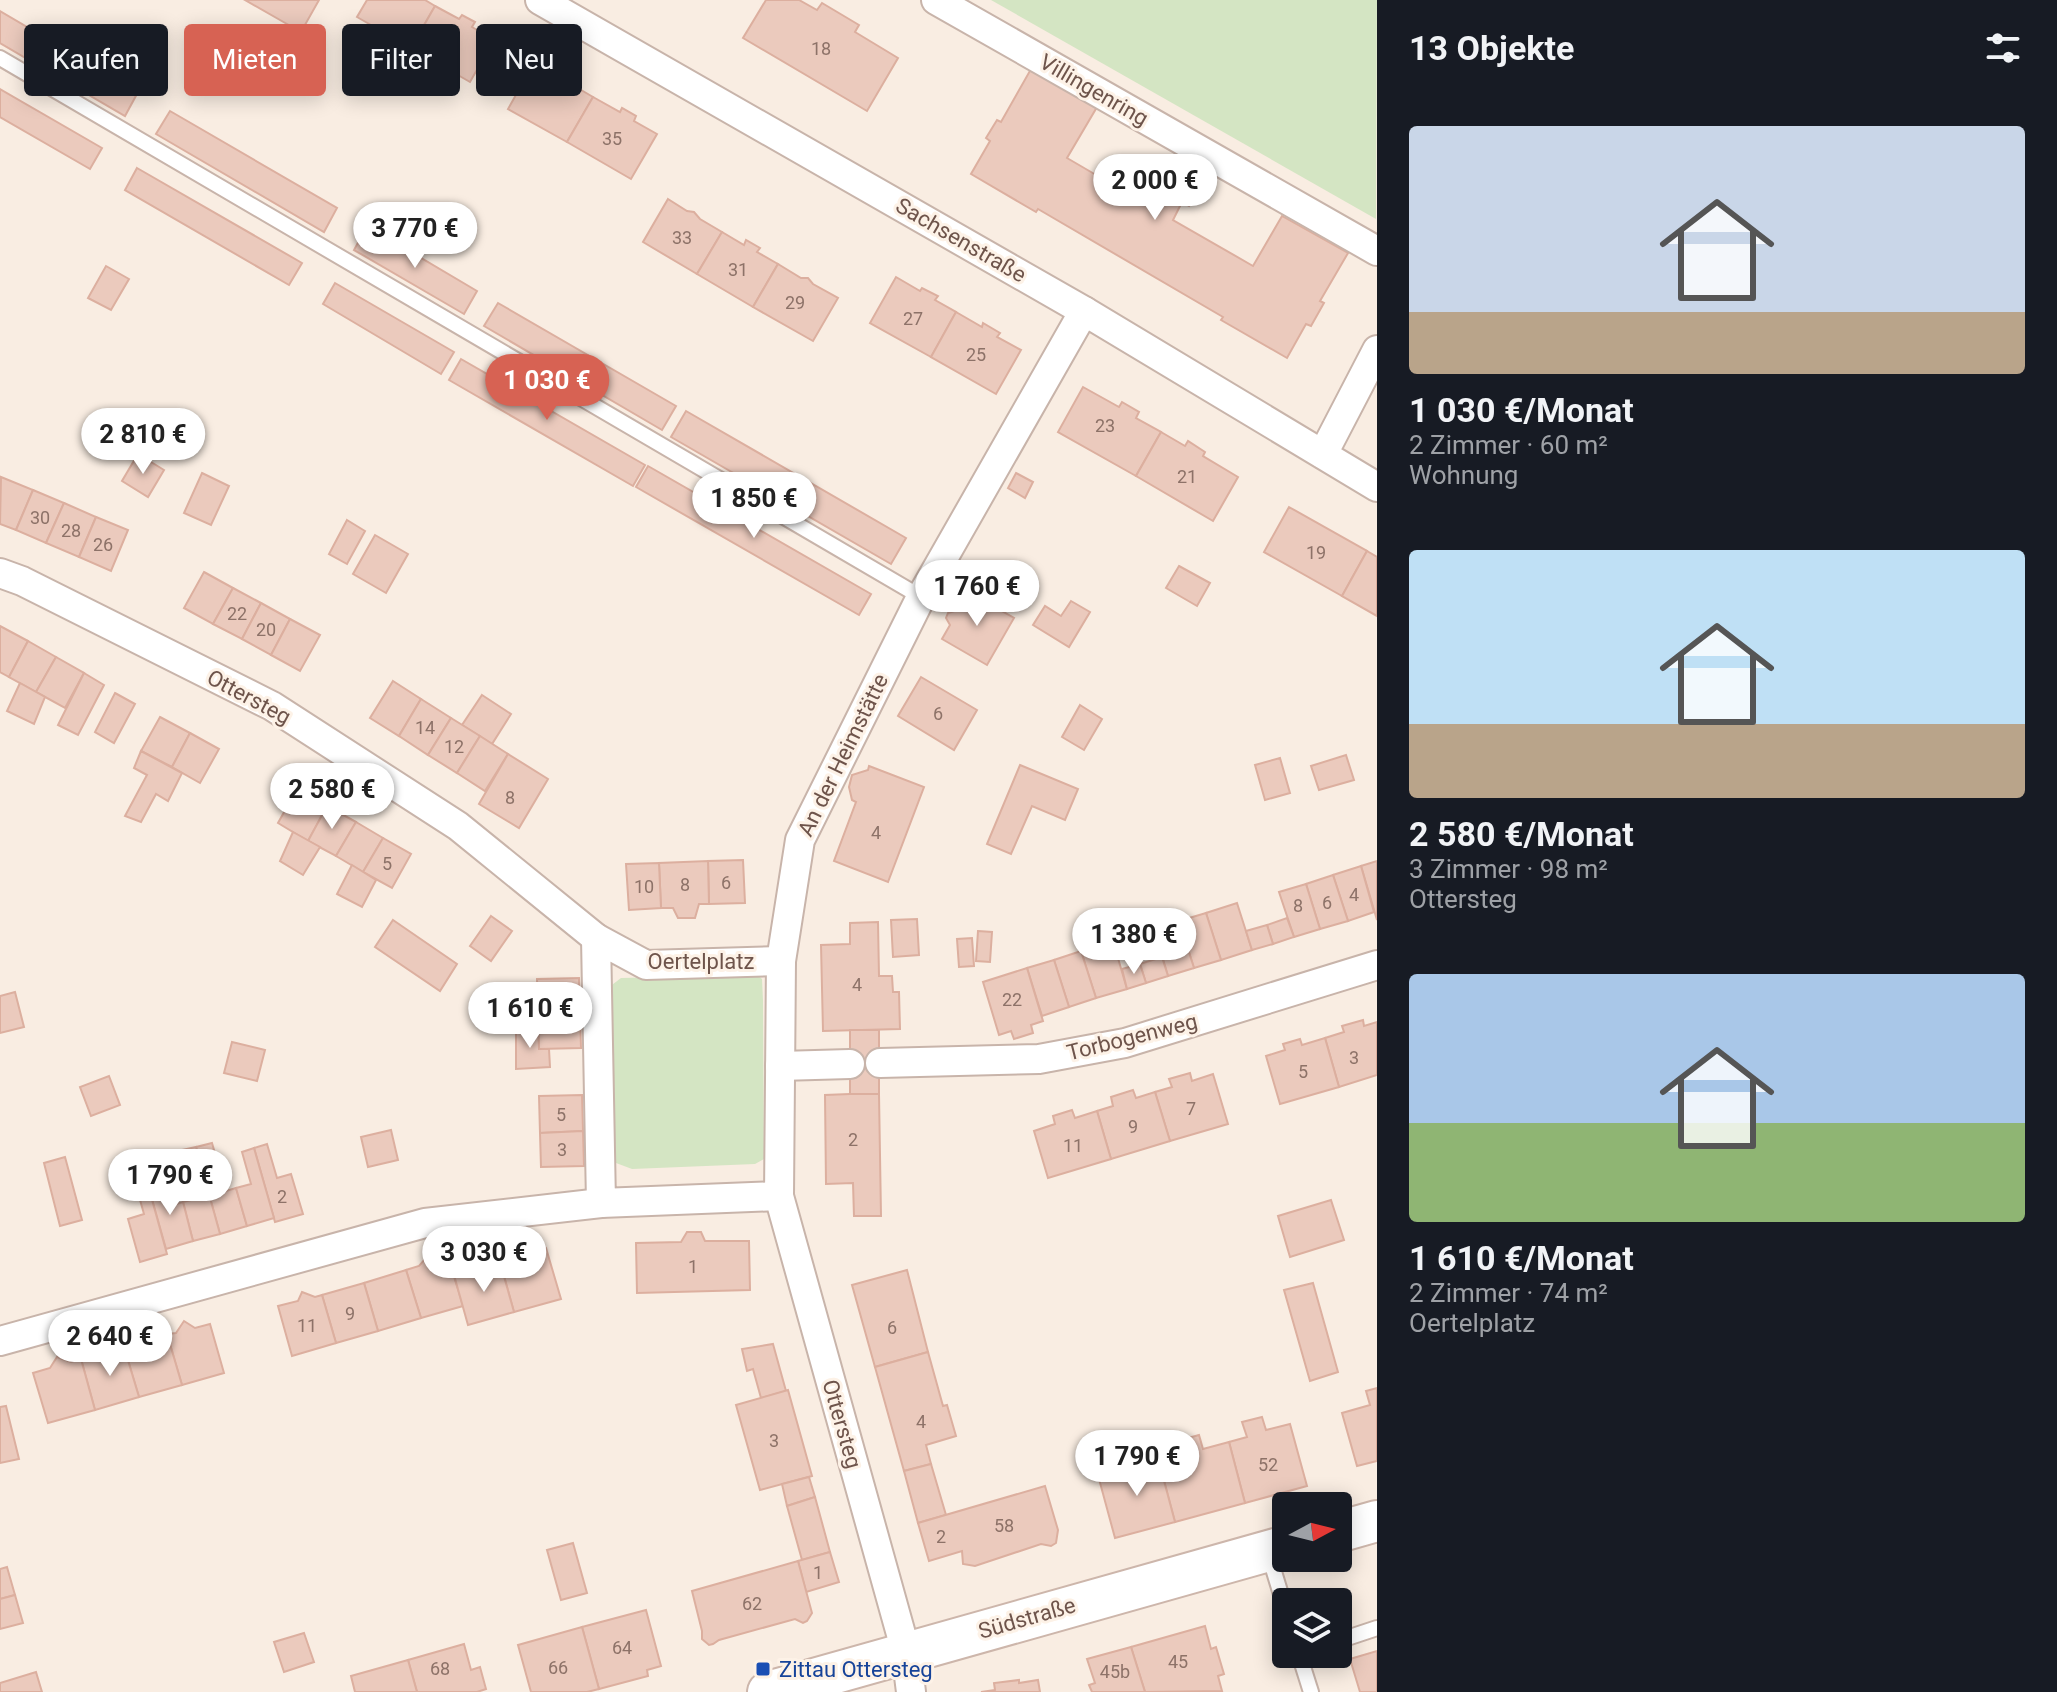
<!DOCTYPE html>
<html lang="de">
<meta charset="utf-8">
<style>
:root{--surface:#171b24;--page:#20242c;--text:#f1f3f6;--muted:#9ea1a6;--accent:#d76253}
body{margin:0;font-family:Roboto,sans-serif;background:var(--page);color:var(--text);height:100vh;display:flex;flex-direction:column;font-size:30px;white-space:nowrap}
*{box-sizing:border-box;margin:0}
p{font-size:26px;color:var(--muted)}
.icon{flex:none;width:44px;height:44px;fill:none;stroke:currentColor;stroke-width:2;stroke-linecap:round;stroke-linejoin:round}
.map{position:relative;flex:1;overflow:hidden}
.details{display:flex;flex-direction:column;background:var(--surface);width:680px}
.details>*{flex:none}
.banner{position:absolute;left:24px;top:24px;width:760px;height:72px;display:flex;gap:16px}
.needle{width:52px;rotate:83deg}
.buttons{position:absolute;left:1272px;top:1492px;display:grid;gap:16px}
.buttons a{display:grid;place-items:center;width:80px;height:80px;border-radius:8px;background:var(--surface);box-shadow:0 4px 20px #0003;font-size:40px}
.price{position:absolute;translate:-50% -68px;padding:0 18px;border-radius:28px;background:#fff;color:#222;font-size:26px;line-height:52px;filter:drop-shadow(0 2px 4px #0008)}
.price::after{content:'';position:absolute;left:50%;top:48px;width:24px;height:18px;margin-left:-12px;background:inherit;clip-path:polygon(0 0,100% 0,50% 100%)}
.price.selected{background:var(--accent);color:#fff}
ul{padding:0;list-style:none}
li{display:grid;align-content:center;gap:16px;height:424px;padding:0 32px}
li span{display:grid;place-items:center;height:248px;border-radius:8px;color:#555}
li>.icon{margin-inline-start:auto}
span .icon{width:144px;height:144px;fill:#fffc;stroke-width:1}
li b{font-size:34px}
h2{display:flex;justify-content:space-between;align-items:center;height:96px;padding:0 32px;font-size:34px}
.pill{padding:0 28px;border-radius:8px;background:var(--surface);box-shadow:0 4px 20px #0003;font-size:28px;line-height:72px}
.pill.selected{background:var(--accent);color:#fff}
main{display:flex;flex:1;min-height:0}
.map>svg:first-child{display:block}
.green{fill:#d4e5c3}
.building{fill:#ebcabd;stroke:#dcaf9f;stroke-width:2}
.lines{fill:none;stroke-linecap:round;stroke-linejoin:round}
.lane-casing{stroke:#c8b4aa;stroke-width:18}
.street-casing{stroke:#c8b4aa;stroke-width:32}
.secondary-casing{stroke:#cdb6ab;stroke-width:44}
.lane{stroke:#fff;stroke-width:14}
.street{stroke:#fff;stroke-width:28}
.secondary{stroke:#fff;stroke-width:40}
.transit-dot{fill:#1a4fb4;stroke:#fdf2e7;stroke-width:3}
.labels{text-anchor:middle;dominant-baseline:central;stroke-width:6;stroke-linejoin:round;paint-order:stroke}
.number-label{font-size:18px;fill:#8d7268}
.street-label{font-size:22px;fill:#6e544b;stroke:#fdf2e7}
.transit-label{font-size:22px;fill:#164399;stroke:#fdf2e7;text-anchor:start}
</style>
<main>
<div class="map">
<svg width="1377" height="1692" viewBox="0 0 1377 1692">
<rect width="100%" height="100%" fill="#f9ede2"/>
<!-- green -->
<g class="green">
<path d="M991,0H1377L1376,219Z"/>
<path d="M757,975L762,979L763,1000L764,1159L755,1164L632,1169L616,1163L608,988L621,978Z"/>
</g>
<!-- building -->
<g class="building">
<path d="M245,0H319L301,32Z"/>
<path d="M367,0H425L435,6L411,48L357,17Z"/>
<path d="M766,0H799L817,10L822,3L859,25L855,32L898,58L867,111L743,38Z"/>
<path d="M435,6L459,19L462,15L475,22L472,27L494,40L470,82L411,48Z"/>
<path d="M0,11L138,92L125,116L0,43Z"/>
<path d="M534,63L557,75L559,71L574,79L571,84L593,97L567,142L508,109Z"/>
<path d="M1031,69L1097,107L1067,158L1151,207L1161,190L1154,186L1167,165L1202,185L1189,206L1182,202L1173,220L1253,266L1282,216L1348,253L1320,301L1324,303L1311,326L1306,324L1287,358L1221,320L1223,317L1038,209L1036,212L971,174L990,141L986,138L997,120L1001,122Z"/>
<path d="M0,89L102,148L90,169L0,117Z"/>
<path d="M593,97L620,112L622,108L636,116L634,121L657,134L631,179L567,142Z"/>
<path d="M170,111L337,208L324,232L156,134Z"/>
<path d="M137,168L302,263L289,285L125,190Z"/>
<path d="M668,199L687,211L694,212L700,219L722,232L697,274L643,242Z"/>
<path d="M367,226L477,291L464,314L354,250Z"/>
<path d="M722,232L744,245L746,240L760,248L757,252L778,264L753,307L697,274Z"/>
<path d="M778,264L801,278H808L813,284L838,298L813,341L753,307Z"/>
<path d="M106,266L129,279L111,310L88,298Z"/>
<path d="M896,277L920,291L922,288L938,296L935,300L956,312L931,357L870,323Z"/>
<path d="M335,283L454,352L441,374L323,304Z"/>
<path d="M498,303L676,406L662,430L484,326Z"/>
<path d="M956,312L982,327L983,323L1000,333L997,337L1021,350L996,394L931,357Z"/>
<path d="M461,359L645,465L633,486L449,380Z"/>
<path d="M1083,387L1119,407L1122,402L1139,412L1136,418L1161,432L1136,476L1058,432Z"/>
<path d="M686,411L906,538L891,564L671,437Z"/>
<path d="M1161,432L1185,446L1188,441L1205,452L1203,456L1238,477L1213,521L1136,476Z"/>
<path d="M138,454L164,470L148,497L122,481Z"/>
<path d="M648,466L871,594L859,615L636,487Z"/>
<path d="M202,473L229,486L211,525L184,513Z"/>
<path d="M1016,473L1033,482L1025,498L1008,488Z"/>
<path d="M1,477L33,490L16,530L0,524Z"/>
<path d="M33,490L64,503L46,543L16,530Z"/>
<path d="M64,503L96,517L79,557L46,543Z"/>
<path d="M1289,507L1367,551L1342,596L1264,552Z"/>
<path d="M96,517L128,530L111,571L79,557Z"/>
<path d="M347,520L365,531L347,564L329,554Z"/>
<path d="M375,535L408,554L386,593L353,574Z"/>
<path d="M1367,551L1377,557V616L1342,596Z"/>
<path d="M1179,566L1210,583L1197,606L1166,588Z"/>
<path d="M204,572L233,588L213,624L184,608Z"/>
<path d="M233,588L261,603L242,639L213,624Z"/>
<path d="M968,592L1014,618L987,665L942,639L950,625L946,618L948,613L958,610Z"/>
<path d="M1071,601L1090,612L1069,647L1033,625L1045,606L1061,616Z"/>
<path d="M261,603L290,619L271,655L242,639Z"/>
<path d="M290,619L320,635L300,671L271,655Z"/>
<path d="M0,626L28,641L9,677L0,672Z"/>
<path d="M28,641L56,657L36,692L9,677Z"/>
<path d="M56,657L84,673L65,708L36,692Z"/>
<path d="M84,673L104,685L78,735L58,725Z"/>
<path d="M921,677L977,710L954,750L898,716Z"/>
<path d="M393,681L421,699L399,736L370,718Z"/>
<path d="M20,683L45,697L34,724L7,711Z"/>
<path d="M115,693L135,704L114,743L95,732Z"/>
<path d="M482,695L511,714L492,744L462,725Z"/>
<path d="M421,699L451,718L428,755L399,736Z"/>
<path d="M1080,705L1102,719L1084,750L1062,737Z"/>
<path d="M160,717L190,733L172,767L141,751Z"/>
<path d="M451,718L480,736L457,773L428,755Z"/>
<path d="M190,733L219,749L200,783L172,767Z"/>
<path d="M480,736L508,754L485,791L457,773Z"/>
<path d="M141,751L182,773L168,801L156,794L141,822L125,816L147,775L134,768Z"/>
<path d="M508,754L548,779L519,828L479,804Z"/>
<path d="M1346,755L1354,780L1319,790L1311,766Z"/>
<path d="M1280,758L1290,793L1265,800L1255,765Z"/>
<path d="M1020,765L1078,789L1065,820L1032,806L1011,854L987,844Z"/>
<path d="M869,766L924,787L888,882L834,861L856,802L852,800L849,787L852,775L868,770Z"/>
<path d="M297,789L327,806L308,841L278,823Z"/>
<path d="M327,806L356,822L336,856L308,841Z"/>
<path d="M356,822L383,838L363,872L336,856Z"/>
<path d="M293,832L320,847L303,875L280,861Z"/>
<path d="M383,838L411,854L392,888L363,872Z"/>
<path d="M743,860L745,903L709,904L708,861Z"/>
<path d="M708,861L709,904H699L695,918H678L673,908H661L659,863Z"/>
<path d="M1377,861V920L1361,866Z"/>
<path d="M659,863L661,908L629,910L626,864Z"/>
<path d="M352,865L376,880L362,907L337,894Z"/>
<path d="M1361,866L1374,912L1348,921L1333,875Z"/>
<path d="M1333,875L1348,921L1320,929L1306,884Z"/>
<path d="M1306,884L1320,929L1294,937L1279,892Z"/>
<path d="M1237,903L1252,950L1221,960L1206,913Z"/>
<path d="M1206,913L1221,960L1194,968L1179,921Z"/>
<path d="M491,916L512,931L491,961L470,946Z"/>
<path d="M1287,918L1294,937L1273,944L1267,925Z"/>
<path d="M917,919L919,955L893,957L891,920Z"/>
<path d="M393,920L457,964L440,991L375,947Z"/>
<path d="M1179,921L1194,968L1168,976L1154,929Z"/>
<path d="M878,922L879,976H892L893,992H899L900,1029L823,1031L821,945L850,944V923Z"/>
<path d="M1267,925L1273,944L1252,950L1246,931Z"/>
<path d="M978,931L992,932L990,962L976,961Z"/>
<path d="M972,938L974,966L959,967L957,939Z"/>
<path d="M1113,941L1127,989L1096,998L1081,951Z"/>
<path d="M1081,951L1096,998L1069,1007L1054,960Z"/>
<path d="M1162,957L1168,976L1146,983L1140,964Z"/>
<path d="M1054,960L1069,1007L1042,1016L1027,968Z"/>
<path d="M1140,964L1146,983L1127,989L1122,969Z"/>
<path d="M1027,968L1043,1021L1031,1025L1033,1033L1014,1039L1011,1031L999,1035L983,982Z"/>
<path d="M579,978L580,1014L538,1015L537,979Z"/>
<path d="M15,992L24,1027L0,1033V996Z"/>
<path d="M580,1014L581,1048L539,1049L538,1015Z"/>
<path d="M1363,1020L1364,1026L1377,1022V1075L1339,1087L1325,1038L1344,1032L1342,1026Z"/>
<path d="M516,1027L538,1028L539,1049H549L550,1067L516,1069Z"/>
<rect x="850" y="1030" width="29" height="64"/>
<path d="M1325,1038L1339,1087L1280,1104L1266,1056L1285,1050L1283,1044L1300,1039L1302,1045Z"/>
<path d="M232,1042L265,1050L257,1081L224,1073Z"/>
<path d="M1190,1073L1192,1081L1213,1074L1228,1124L1170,1141L1155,1092L1172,1087L1169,1079Z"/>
<path d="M109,1076L120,1105L91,1116L80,1087Z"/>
<path d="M1133,1090L1136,1098L1155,1092L1170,1141L1111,1159L1097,1111L1113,1106L1111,1097Z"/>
<path d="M850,1094H879L881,1216H854L853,1183L826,1184L825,1095Z"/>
<path d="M582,1095L583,1131L540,1133L539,1096Z"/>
<path d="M1072,1110L1075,1118L1097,1111L1111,1159L1048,1178L1034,1131L1055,1124L1053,1116Z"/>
<path d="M391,1130L398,1160L368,1167L361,1137Z"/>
<path d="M583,1131L584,1166L541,1167L540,1133Z"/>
<path d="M212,1143L226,1191L236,1188L247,1226L220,1234L196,1147Z"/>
<path d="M267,1144L277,1178L291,1174L303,1214L275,1222L254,1148Z"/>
<path d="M196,1147L220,1234L193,1241L183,1202L195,1199L182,1150Z"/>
<path d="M254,1148L274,1218L247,1226L236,1188L251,1184L242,1152Z"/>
<path d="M65,1157L82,1220L60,1226L44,1163Z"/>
<path d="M157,1175L166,1207L183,1202L193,1241L166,1249L146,1178Z"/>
<path d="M146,1178L167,1254L140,1262L128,1219L144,1214L135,1182Z"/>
<path d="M1331,1200L1344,1240L1290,1257L1278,1216Z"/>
<path d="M687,1232H701L705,1241H749L750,1290L637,1293L636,1243L681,1242Z"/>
<path d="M546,1248L561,1299L514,1312L500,1262Z"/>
<path d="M425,1259L433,1265L449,1260L463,1306L421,1318L406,1270L419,1266Z"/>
<path d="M500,1262L514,1312L468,1325L454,1275Z"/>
<path d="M406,1270L421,1318L378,1331L364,1283Z"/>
<path d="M907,1270L928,1352L875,1367L852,1285Z"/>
<path d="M364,1283L378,1331L336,1343L322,1295Z"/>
<path d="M1313,1283L1338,1372L1310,1381L1284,1290Z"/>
<path d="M302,1292L315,1297L322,1295L336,1343L292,1356L278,1306L298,1301Z"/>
<path d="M184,1321L195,1328L210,1324L224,1373L182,1385L167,1334L176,1333Z"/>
<path d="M167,1334L182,1385L139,1397L124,1347Z"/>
<path d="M773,1344L786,1391L761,1398L753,1369L747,1371L742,1349Z"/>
<path d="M124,1347L139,1397L95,1410L81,1359Z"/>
<path d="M928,1352L943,1406L947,1405L956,1436L926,1445L931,1464L904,1471L875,1367Z"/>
<path d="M57,1357L71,1362L81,1359L95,1410L48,1423L33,1373L50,1368Z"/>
<path d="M1377,1388V1461L1357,1466L1342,1413L1370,1405L1366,1391Z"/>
<path d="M788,1390L812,1476L760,1490L736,1405Z"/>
<path d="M6,1406L19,1459L0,1463V1407Z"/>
<path d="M1262,1417L1266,1430L1290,1424L1307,1486L1245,1503L1229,1442L1247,1437L1242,1422Z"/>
<path d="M1199,1435L1203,1449L1229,1442L1245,1503L1175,1522L1159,1462L1181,1456L1177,1441Z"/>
<path d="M1138,1454L1141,1466L1159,1462L1175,1522L1115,1538L1099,1479L1124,1472L1121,1459Z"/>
<path d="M931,1464L946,1515L918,1523L904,1471Z"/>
<path d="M809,1477L815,1497L787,1506L782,1484Z"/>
<path d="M1045,1486L1058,1530L1056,1543L1051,1546L1041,1544L975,1566L963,1564L962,1551L929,1561L918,1523Z"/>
<path d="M815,1497L830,1552L802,1560L787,1506Z"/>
<path d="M573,1543L587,1593L561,1600L547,1550Z"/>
<path d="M830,1552L839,1582L806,1592L798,1561Z"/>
<path d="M798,1561L812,1613L807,1621L803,1623L795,1619L719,1640L713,1644L709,1645L702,1639V1631L692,1591Z"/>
<path d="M7,1567L15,1595L0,1599V1569Z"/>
<path d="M15,1595L23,1623L0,1629V1599Z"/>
<path d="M646,1610L661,1666L647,1670L648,1676L599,1689L582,1627Z"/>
<path d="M1205,1626L1211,1649L1216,1647L1224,1674L1218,1676L1222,1691L1145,1692L1131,1647Z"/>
<path d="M582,1627L599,1689L587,1692H531L518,1645Z"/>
<path d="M304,1633L314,1662L284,1672L274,1642Z"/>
<path d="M464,1644L471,1670L480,1667L486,1689L477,1692H417L408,1660Z"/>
<path d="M1131,1647L1145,1692H1092L1089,1685L1095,1683L1087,1659Z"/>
<path d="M1377,1651V1692H1360L1350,1659Z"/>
<path d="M408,1660L417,1692H355L351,1676Z"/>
<path d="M36,1672L42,1692H0V1683Z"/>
<path d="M1019,1680V1683L1038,1680L1040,1692H981L995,1690L994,1683Z"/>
</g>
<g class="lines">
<defs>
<g id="lane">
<path d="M0,58L921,597"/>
<path d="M1268,1552L1286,1611"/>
<path d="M1338,1641L1377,1628"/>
<path d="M1299,1654L1311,1692"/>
</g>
<g id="street">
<path d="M540,0L1084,311L1377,487"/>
<path d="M936,0L1377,251"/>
<path d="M1323,454L1377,350"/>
<path d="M0,573L22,581L272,706L458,826L596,938"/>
<path d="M880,1063L1039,1059L1125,1043L1377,965"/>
<path d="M780,1066L850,1064"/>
<path d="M779,1196L601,1203L596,938L646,965L781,961"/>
<path d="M0,1341L425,1223L601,1203"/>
<path d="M911,1692L906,1652L779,1196L781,961L800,840L921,597L1084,311"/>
</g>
<g id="secondary">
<path d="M1338,1532L1377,1521"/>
<path d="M768,1692L1286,1546"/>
</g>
</defs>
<!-- lane casing -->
<use href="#lane" class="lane-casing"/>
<!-- street casing -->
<use href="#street" class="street-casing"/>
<!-- secondary casing -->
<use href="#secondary" class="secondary-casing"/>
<!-- lane -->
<use href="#lane" class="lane"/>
<!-- street -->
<use href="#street" class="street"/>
<!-- secondary -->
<use href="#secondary" class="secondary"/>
</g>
<!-- markers -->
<rect class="transit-dot" x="755" y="1661" width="16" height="16" rx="4"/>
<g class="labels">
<!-- number labels -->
<g class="number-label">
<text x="821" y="48">18</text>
<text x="612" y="138">35</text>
<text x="682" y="237">33</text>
<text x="738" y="269">31</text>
<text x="795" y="302">29</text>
<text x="913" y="318">27</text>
<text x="976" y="354">25</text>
<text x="1105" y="425">23</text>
<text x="1187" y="476">21</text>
<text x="40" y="517">30</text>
<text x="71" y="530">28</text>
<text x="103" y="544">26</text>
<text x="1316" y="552">19</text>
<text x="237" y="613">22</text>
<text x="266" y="629">20</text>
<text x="938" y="713">6</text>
<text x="425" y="727">14</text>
<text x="454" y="746">12</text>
<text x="510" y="797">8</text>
<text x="876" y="832">4</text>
<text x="387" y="863">5</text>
<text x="726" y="882">6</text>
<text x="685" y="884">8</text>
<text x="644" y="886">10</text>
<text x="1354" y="894">4</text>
<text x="1327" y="902">6</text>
<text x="1298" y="905">8</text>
<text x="857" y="984">4</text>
<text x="1012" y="999">22</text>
<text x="1354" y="1057">3</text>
<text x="1303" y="1071">5</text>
<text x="1191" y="1108">7</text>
<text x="561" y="1114">5</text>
<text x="1133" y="1126">9</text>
<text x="853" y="1139">2</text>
<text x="1073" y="1145">11</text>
<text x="562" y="1149">3</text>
<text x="282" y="1196">2</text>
<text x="693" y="1266">1</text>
<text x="350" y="1313">9</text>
<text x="307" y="1325">11</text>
<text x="892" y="1327">6</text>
<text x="921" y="1421">4</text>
<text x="774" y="1440">3</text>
<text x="1268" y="1464">52</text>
<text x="1004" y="1525">58</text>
<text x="941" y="1536">2</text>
<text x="818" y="1572">1</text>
<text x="752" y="1603">62</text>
<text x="622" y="1647">64</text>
<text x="1178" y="1661">45</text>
<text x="558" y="1667">66</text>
<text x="440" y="1668">68</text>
<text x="1115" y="1671">45b</text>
</g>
<!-- street labels -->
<g class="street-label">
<text transform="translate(1094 90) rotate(30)">Villingenring</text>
<text transform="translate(961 240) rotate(30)">Sachsenstraße</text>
<text transform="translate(249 697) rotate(28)">Ottersteg</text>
<text transform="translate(843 755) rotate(-64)">An der Heimstätte</text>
<text x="701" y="961">Oertelplatz</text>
<text transform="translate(1132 1037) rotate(-14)">Torbogenweg</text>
<text transform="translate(842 1424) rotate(74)">Ottersteg</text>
<text transform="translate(1027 1618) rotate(-16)">Südstraße</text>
</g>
<!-- transit labels -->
<g class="transit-label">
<text x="779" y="1669">Zittau Ottersteg</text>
</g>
</g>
</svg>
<div class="buttons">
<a><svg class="needle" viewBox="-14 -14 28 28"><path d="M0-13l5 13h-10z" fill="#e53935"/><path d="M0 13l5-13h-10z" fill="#9ea1a6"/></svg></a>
<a><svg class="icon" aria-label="layers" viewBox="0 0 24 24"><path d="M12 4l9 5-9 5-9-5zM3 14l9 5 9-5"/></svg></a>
</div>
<b class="price" style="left:1155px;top:222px">2 000 €</b>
<b class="price" style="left:415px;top:270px">3 770 €</b>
<b class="price selected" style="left:547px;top:422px">1 030 €</b>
<b class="price" style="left:143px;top:476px">2 810 €</b>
<b class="price" style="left:754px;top:540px">1 850 €</b>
<b class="price" style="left:977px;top:628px">1 760 €</b>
<b class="price" style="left:332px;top:831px">2 580 €</b>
<b class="price" style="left:1134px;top:976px">1 380 €</b>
<b class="price" style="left:530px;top:1050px">1 610 €</b>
<b class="price" style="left:170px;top:1217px">1 790 €</b>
<b class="price" style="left:484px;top:1294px">3 030 €</b>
<b class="price" style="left:110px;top:1378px">2 640 €</b>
<b class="price" style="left:1137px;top:1498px">1 790 €</b>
<div class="banner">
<a class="pill">Kaufen</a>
<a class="pill selected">Mieten</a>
<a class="pill">Filter</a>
<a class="pill">Neu</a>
</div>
</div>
<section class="details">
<h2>13 Objekte<svg class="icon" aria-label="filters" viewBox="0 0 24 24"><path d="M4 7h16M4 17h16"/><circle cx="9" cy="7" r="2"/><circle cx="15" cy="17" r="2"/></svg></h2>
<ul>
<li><span style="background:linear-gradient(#c9d6e8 75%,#b9a48a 0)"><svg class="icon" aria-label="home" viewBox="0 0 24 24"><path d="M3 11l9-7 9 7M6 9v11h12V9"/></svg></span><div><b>1 030 €/Monat</b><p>2 Zimmer · 60 m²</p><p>Wohnung</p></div></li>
<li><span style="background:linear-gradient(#bfe0f5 70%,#b9a48a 0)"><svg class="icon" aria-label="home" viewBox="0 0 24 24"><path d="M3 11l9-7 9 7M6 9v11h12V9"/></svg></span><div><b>2 580 €/Monat</b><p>3 Zimmer · 98 m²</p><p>Ottersteg</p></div></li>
<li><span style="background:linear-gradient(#a9c7e8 60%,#8fb573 0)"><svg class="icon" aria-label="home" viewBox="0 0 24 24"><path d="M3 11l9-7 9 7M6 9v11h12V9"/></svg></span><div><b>1 610 €/Monat</b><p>2 Zimmer · 74 m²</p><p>Oertelplatz</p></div></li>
</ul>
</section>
</main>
